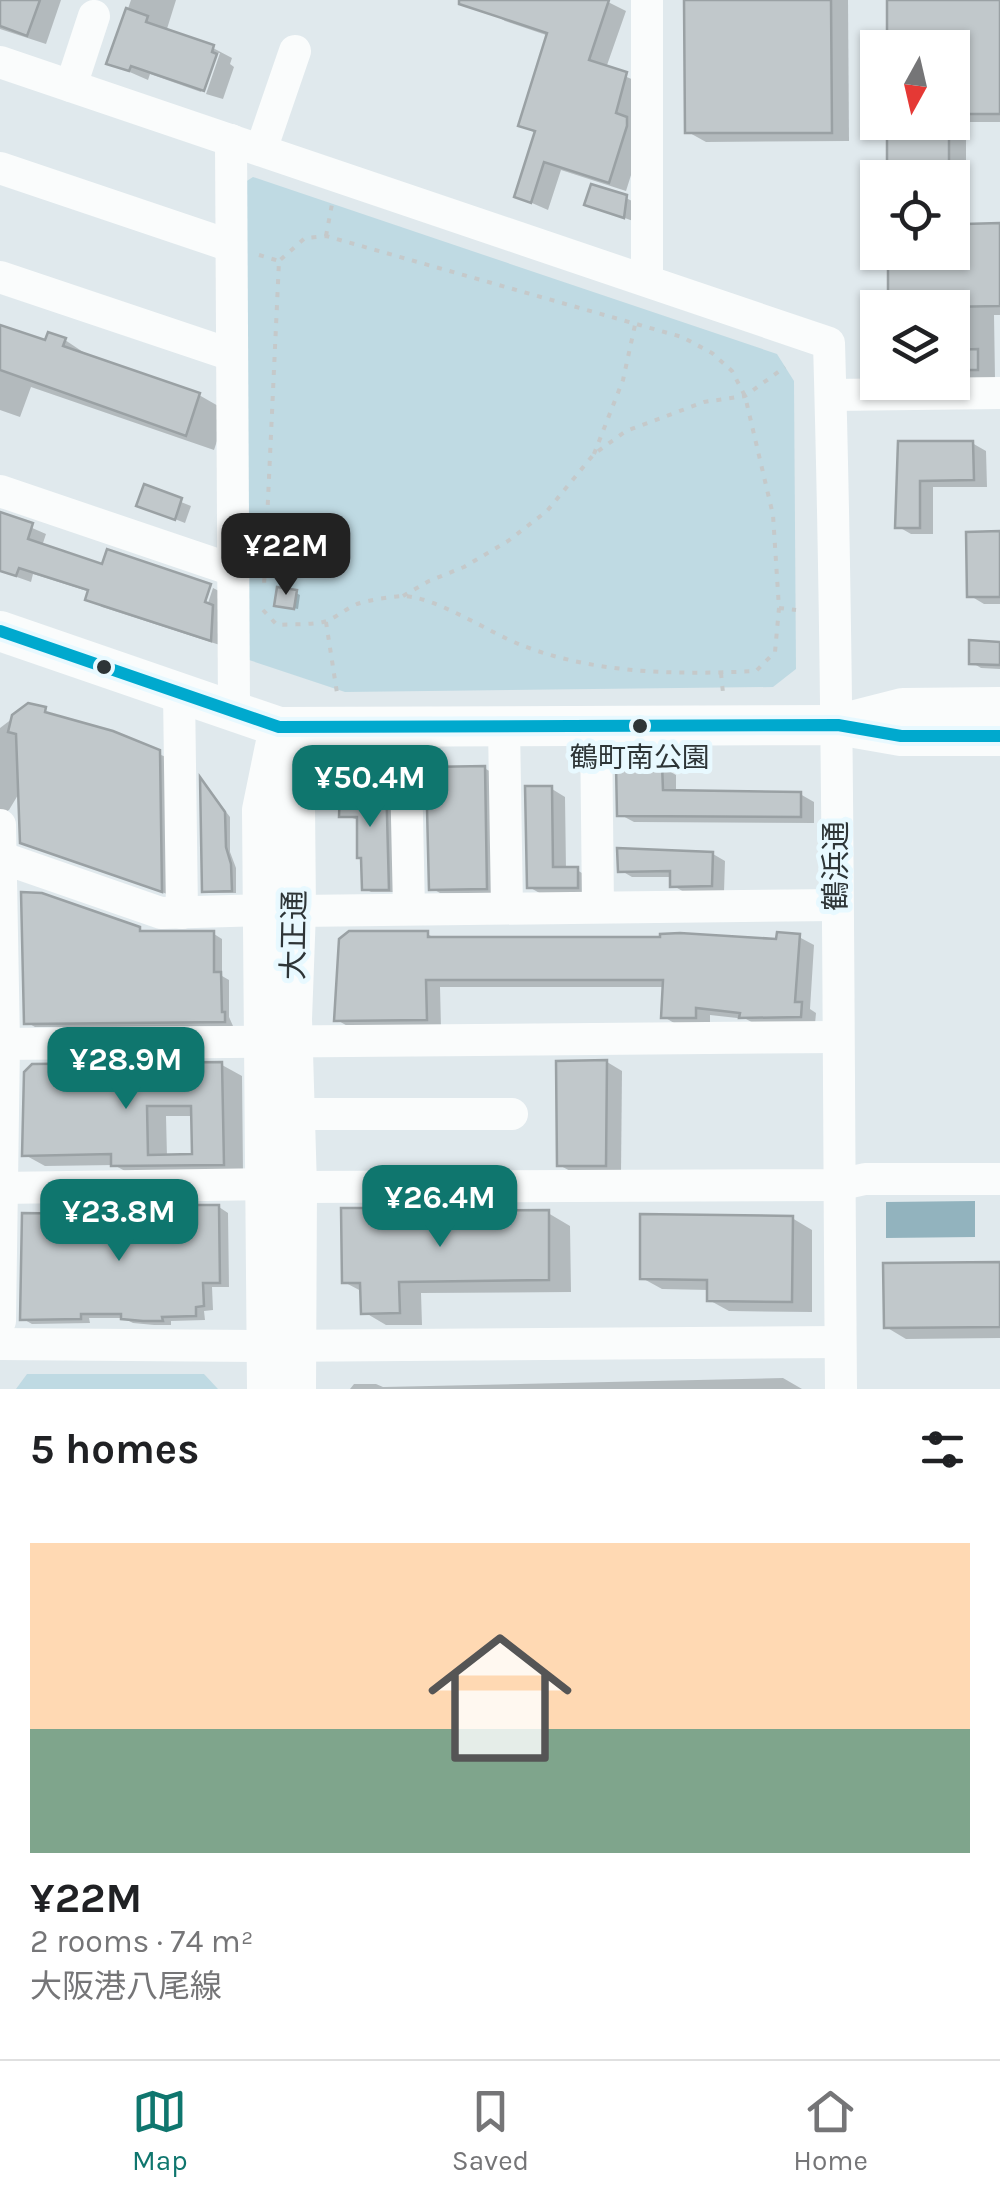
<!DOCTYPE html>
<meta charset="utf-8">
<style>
:root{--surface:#fff;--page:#f2f2f2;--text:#202124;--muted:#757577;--line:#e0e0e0;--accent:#0f766e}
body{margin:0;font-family:Karla,"Noto Sans JP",sans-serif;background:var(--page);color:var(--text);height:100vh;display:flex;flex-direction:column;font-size:38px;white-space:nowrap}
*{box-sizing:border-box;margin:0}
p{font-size:32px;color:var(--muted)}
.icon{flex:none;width:55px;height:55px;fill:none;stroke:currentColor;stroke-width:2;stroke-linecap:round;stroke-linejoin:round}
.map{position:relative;height:1389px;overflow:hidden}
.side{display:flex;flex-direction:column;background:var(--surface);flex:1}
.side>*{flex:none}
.needle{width:65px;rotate:188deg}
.controls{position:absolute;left:860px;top:30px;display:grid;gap:20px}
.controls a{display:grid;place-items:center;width:110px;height:110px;border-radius:0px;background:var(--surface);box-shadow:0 2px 8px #0004;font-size:50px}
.price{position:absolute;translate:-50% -85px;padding:0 22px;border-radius:20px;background:var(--accent);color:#fff;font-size:32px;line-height:65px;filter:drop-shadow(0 2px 5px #0008)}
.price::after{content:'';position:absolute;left:50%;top:60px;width:30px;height:22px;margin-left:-15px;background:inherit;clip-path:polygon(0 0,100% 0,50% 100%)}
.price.on{background:#222;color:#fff}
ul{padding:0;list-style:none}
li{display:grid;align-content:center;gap:20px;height:530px;padding:0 30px}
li+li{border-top:2px solid var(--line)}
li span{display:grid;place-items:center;height:310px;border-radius:0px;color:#555}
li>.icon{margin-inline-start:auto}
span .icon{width:180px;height:180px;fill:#fffc;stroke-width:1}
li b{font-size:42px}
h2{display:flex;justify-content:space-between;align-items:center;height:120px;padding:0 30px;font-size:42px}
.menu{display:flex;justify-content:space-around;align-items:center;height:140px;border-top:2px solid var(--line);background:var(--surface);font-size:28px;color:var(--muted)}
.menu a{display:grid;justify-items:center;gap:5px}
.menu .on{color:var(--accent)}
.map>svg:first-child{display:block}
.green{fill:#bfdae3}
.water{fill:#92b3be}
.shadow{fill:#0003;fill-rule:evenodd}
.building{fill:#c1c8cb;stroke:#9aa1a4;stroke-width:2.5;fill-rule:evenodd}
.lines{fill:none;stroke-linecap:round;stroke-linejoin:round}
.path{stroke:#c5c9ca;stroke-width:4;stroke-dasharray:5 8;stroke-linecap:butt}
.minor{stroke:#fafcfc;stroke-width:32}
.major{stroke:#fafcfc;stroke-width:40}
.bus-1-casing{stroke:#e8f9ff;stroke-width:20}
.bus-1{stroke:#00a9ce;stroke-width:12}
.bus-dot{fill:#2e3537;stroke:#e8f9ff;stroke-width:4}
.labels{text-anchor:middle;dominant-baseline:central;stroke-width:10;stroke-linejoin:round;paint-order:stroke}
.bus-label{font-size:28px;fill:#2e3537;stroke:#e8f9ff}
.street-label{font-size:30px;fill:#2e3537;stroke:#e8f9ff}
</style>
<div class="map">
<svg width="1000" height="1389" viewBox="0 0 1000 1389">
<rect width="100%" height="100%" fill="#e0e9ed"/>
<!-- green -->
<g class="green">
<path d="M253,177L777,354L794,381L796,669L773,687L345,692L249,660L242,184Z"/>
<path d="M27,1374H204L218,1389H16Z"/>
</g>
<!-- water -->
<path class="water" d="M975,1201V1237L886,1238V1202Z"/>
<!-- shadow -->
<g class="shadow">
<path d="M0,0H61L46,44L0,29Z"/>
<path d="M131,0H176L166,32L213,48L232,58L230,64L234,67L223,99L206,94L220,53H215L201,92L150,74L148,80L109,63Z"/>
<path d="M492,0H604L626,11L606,68L643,84V137L626,191L561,170L548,210L516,196L537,134L521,124L549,36L505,21L488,11Z"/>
<path d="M687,0H848L849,141L706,142L688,132Z"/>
<path d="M889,0H1000V122H966V226H1000V315H994L995,378H952V308H890L952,252V178H890L889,122H952V48Z"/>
<path d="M626,198L636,203L633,221L587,204Z"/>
<path d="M0,328L41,342L65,340L92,358L199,395L227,411L214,450L31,387L20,417L0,410Z"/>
<path d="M972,443L986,451L987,487H933V534H911L897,526L900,444Z"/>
<path d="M146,488L191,506L185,523L139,505Z"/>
<path d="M0,514L46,534L42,546L199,614L204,615L213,588L225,594L226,647L102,607L88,599L90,592L33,574L31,582L0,571Z"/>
<path d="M1000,534V604H984L969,595Z"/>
<path d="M296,593L300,595L298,609L277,605Z"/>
<path d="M1000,644V669L981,668L971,662Z"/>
<path d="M29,706L169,758L170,895L33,847L21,790L9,810L0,815V728Z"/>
<path d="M662,767L676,775V793L800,794L814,802V823L634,822L619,814Z"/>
<path d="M484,768L493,773L495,893H440L431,888Z"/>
<path d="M386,781L392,785L395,892H371L364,888L359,820L342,815L363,791Z"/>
<path d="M203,782L230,817V852L236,868V893H209L204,890Z"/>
<path d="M552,789L565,797L566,870H577L590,878L591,894L543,895L529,887Z"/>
<path d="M713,854L725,861L724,892H684L672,885V877H632L620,870Z"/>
<path d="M139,929L146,933L214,934L222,939V976L229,980V1017L233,1026L35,1027L26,1022Z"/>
<path d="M427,934L437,939L779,942L799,937L814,945L810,1009L816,1013L815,1024L757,1025L746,1019L710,1015V1025L679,1026L664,1017L665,987H440L441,1028H351L337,1020Z"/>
<path d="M607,1062L622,1071L621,1173H574L559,1165Z"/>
<path d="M222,1065L242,1076L243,1175L134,1176L114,1165L45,1166L25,1155ZM166,1116H194V1157H167Z"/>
<path d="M219,1207L228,1213L229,1287H212L213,1310L204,1311L205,1320L171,1321V1325H154L133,1323L123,1318H89L90,1323L32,1324L23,1319L172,1218Z"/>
<path d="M370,1211L386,1220L418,1221L548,1213L570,1226L571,1292L421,1293L422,1325H386L364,1312L363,1292L344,1282Z"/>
<path d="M792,1218L812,1230V1312L729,1311L709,1300V1290L662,1289L642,1278Z"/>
<path d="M1000,1264V1338L906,1339L886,1327Z"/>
<path d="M783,1378L802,1389H350L354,1384H376L383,1387Z"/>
</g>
<!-- building -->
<g class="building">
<path d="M0,0H40L27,36L0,26Z"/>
<path d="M459,0H609L589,60L627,72L616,113L627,117V126L609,183L544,162L531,203L514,197L535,131L518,126L547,33L459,4Z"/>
<path d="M684,0H831L832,133H685Z"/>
<path d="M887,0H1000V114H963V48H887Z"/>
<path d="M126,8L148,16L146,22L214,45L212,52L217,54L204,91L131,66L129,71L106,64Z"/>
<rect x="887" y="122" width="62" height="56"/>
<path d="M591,184L627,195L624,218L584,205Z"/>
<path d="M1000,223V306L888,308V252H965V224Z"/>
<path d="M0,325L45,340L48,332L66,338L63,346L200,393L186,436L0,370Z"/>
<path d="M978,349V370H952V350Z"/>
<path d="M898,441H973L974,480L920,481V528H895Z"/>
<path d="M144,484L182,498L175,520L136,506Z"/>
<path d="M0,512L33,523L28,539L102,564L107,549L211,584L205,602L213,605L211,641L85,600L88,590L19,568L16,576L0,571Z"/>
<path d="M1000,531V597H967L966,532Z"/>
<path d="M277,587L297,590L294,609L274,606Z"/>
<path d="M969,640L1000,642V665L969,664Z"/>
<path d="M28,703L46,707L45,712L113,731L160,750L162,892L20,843L16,734L8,732L12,715Z"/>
<path d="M662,764L663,790L801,792V817L617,816L616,765Z"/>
<path d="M485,766L487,889L429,890L426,767Z"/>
<path d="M200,777L225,812L226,847L231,864L232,891L202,892Z"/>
<path d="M382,778H386L389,890H362L361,858H357V817H339L340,787L360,788V781Z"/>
<path d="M525,786H552L553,867H578V888H527Z"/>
<path d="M617,848L713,852L712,886L670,887V871L618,872Z"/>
<path d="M21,892L42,893L140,927V931H214V972H221L222,1012H225V1022L24,1024Z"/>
<path d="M349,931H428V937H660V934L680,933L776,939L777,932L800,934L795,1002H802L801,1017L739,1018L740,1013L696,1008V1018H661L663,980H426L427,1020L334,1021L339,939Z"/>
<path d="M607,1060L606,1166H557L556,1061Z"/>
<path d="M222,1062L224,1165L111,1166V1154L22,1156L24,1072L32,1064ZM147,1106H191L192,1154L148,1155Z"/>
<path d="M169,1205H219L220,1283H203L204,1306L196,1307V1316L162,1317L163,1321H143L121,1319V1314H81V1319L20,1320L22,1213L169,1215Z"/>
<path d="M341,1208H371V1217L415,1218V1211L549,1210V1280L399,1282L400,1313L361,1314L360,1283H342Z"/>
<path d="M640,1214L793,1216L792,1302L707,1301V1280L640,1279Z"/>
<path d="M1000,1262V1327L884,1328L883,1263Z"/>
</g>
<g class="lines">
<!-- path -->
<g class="path">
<path d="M326,236L332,204"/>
<path d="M259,255L279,261L264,586"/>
<path d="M594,454L623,380L635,325"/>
<path d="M403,596L429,581L464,567L508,541L547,511L594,454L626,431L704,402L745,396L785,367"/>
<path d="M779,608L796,610"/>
<path d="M263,610L277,625C292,624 309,625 323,622C335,619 345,609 357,604C369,600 389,597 402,596C435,596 490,633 521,645C595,674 678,675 756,671L775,652L779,608L773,515L745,396L732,371L712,353L682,337L326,236L305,238L279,261"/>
<path d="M326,622L337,693"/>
<path d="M721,673L723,693"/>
</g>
<!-- minor -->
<g class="minor">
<path d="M647,0V280"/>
<path d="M0,62L829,343C839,692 838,1040 841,1389"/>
<path d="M71,86L94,16"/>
<path d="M231,140L234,710"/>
<path d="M261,150L295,51"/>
<path d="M0,168L231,246"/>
<path d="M0,277L232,355"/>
<path d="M831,395L1000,393"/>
<path d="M0,491L233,570"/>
<path d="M179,692L182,913"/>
<path d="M596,725L598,907"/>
<path d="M504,726L507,908"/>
<path d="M405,727L409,909"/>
<path d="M0,825L4,1044L0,1321"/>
<path d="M0,857L161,913L263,910"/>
<path d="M296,911L835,905"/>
<path d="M0,1044L836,1037"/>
<path d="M294,1114H512"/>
<path d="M297,1187L838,1185L865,1179H1000"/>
<path d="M0,1188L267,1184"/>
<path d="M0,1344L265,1346L840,1342"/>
</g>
<!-- major -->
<g class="major">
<path d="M0,631L279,727L838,725L901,736H1000"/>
<path d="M856,720L903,708L1000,707"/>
<path d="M283,745L295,807L296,911L292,1019L297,1187L296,1389"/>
<path d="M267,1389L262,810L279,727"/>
</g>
<defs>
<path id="bus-1" d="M0,631L279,727L838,725L901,736H1000"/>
</defs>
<!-- bus-1 casing -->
<use href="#bus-1" class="bus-1-casing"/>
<!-- bus-1 -->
<use href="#bus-1" class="bus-1"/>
</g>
<!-- markers -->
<g class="bus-dot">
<circle cx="104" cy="667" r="9"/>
<circle cx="640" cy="726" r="9"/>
</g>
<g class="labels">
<!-- bus labels -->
<g class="bus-label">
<text x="640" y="757">鶴町南公園</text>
</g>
<!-- street labels -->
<g class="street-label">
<text transform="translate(836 866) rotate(-90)">鶴浜通</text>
<text transform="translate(294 935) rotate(-89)">大正通</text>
</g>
</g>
</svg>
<div class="controls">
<a><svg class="needle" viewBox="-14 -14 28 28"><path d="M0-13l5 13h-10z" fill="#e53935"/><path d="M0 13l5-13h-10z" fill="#757577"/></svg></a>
<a><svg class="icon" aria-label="locate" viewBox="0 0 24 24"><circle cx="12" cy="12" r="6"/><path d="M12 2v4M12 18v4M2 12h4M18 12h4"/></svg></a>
<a><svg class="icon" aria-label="layers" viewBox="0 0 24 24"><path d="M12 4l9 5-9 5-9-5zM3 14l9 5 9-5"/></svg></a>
</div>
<b class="price on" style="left:286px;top:598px">¥22M</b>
<b class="price" style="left:370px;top:830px">¥50.4M</b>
<b class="price" style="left:126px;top:1112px">¥28.9M</b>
<b class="price" style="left:440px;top:1250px">¥26.4M</b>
<b class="price" style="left:119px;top:1264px">¥23.8M</b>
</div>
<section class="side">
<h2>5 homes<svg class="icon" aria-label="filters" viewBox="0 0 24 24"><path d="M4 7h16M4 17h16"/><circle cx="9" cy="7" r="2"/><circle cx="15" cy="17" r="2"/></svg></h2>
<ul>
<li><span style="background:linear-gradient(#ffd9b3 60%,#7fa58c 0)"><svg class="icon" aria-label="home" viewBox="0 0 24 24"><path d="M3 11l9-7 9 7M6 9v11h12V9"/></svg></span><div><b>¥22M</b><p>2 rooms · 74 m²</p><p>大阪港八尾線</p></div></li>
</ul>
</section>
<nav class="menu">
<a class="on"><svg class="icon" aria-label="map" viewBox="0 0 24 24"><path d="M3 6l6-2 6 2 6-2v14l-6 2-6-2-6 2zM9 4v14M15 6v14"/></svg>Map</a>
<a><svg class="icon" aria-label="saved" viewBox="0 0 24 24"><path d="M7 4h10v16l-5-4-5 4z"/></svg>Saved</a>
<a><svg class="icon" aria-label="home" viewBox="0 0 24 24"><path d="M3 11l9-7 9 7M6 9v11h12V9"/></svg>Home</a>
</nav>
